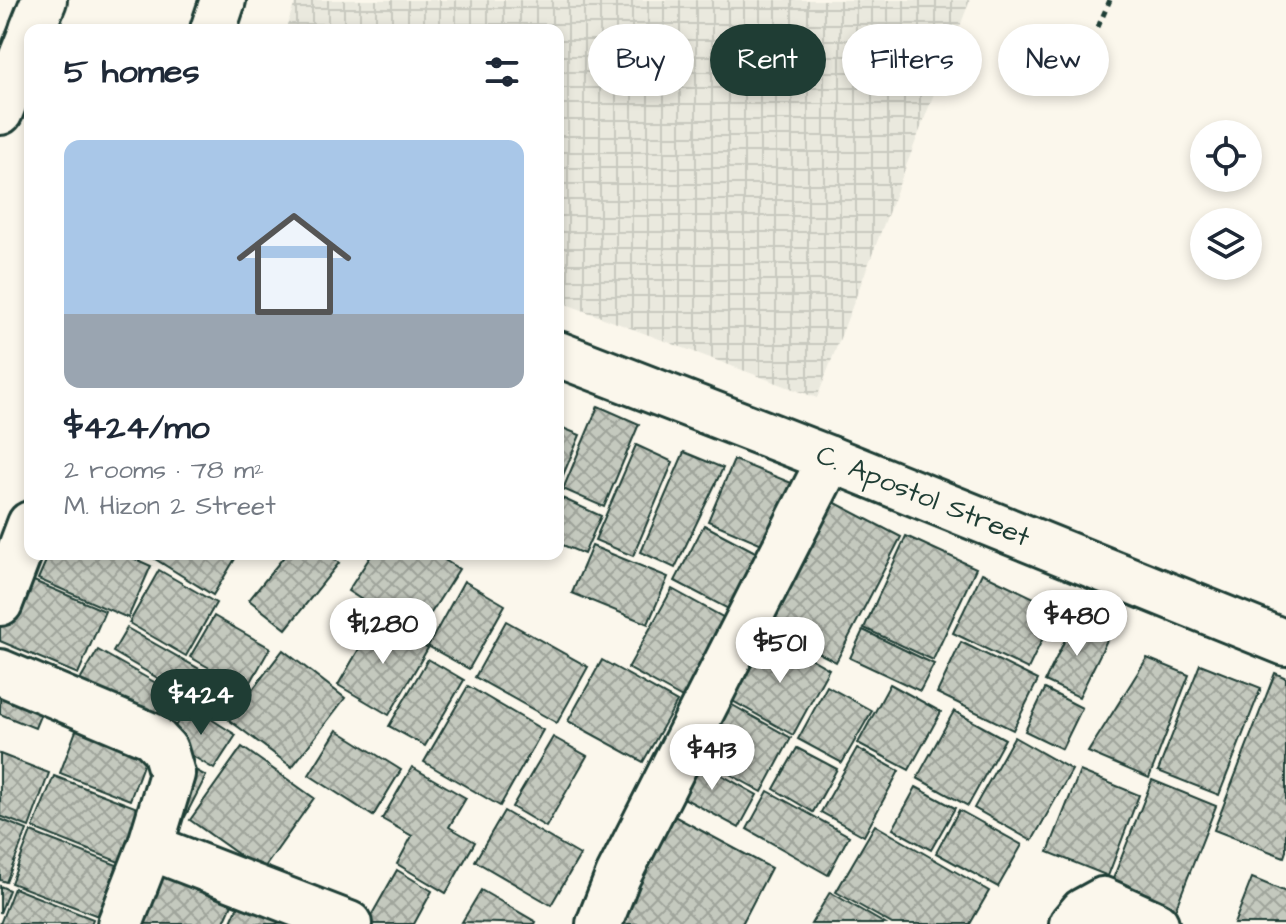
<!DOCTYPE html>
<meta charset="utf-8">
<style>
:root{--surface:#fff;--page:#f6f6f7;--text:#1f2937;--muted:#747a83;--line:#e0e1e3;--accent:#1f3d34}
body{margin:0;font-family:"Architects Daughter",sans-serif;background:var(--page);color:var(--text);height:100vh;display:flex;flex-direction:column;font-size:30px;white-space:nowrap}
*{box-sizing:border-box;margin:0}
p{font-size:26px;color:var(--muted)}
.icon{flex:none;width:44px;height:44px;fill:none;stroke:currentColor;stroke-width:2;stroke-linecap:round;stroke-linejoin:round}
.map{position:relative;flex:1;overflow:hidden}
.panel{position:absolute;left:24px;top:24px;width:540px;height:536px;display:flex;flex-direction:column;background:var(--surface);border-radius:16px;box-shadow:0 4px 12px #0003}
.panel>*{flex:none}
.top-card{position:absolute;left:588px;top:24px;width:578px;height:72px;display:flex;gap:16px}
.buttons{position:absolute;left:1190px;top:120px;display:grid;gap:16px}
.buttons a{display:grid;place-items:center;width:72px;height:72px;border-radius:50%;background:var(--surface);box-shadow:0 4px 12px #0003;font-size:40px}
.price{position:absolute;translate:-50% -68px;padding:0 18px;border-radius:28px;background:#fff;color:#222;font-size:26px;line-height:52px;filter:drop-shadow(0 2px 4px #0008)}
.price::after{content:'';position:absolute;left:50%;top:48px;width:24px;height:18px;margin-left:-12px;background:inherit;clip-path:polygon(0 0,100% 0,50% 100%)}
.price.selected{background:var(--accent);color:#fff}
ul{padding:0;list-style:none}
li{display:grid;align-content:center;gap:16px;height:424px;padding:0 40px}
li+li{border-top:2px solid var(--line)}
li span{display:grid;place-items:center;height:248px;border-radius:16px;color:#555}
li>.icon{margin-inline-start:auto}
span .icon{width:144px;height:144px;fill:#fffc;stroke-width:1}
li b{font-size:34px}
h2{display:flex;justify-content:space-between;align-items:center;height:96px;padding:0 40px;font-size:34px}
.chip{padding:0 28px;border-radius:36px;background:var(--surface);box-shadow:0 4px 12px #0003;font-size:28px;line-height:72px}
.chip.selected{background:var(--accent);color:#fff}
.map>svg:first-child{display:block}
.industrial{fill:url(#industrial-grid)}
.building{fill:url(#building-cross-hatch);stroke:#1f3d34;stroke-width:2}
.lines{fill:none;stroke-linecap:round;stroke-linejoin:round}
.minor-casing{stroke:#1f3d34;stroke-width:50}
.highway-casing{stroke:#1f3d34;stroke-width:50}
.path{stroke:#1f3d34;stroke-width:5;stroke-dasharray:6 6;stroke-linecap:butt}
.minor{stroke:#fbf7ec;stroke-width:44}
.highway{stroke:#fbf7ec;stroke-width:44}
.labels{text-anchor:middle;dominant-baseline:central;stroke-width:8;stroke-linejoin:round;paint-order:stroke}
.street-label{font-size:28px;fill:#1f3d34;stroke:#fbf7ec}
</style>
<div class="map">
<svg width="1286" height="924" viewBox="0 0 1286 924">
<defs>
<pattern id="industrial-grid" width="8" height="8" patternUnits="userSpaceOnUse" patternTransform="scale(2)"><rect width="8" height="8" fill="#eae9de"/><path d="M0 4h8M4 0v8" fill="none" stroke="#c8c9bf"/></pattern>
<pattern id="building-cross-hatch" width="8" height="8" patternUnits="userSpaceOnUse" patternTransform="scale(2)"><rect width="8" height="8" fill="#c4c9be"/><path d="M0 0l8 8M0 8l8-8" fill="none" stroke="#9fa49b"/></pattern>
</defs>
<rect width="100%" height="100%" fill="#fbf7ec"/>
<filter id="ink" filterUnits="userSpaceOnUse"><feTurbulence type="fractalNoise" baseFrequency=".0125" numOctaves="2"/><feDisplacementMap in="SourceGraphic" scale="16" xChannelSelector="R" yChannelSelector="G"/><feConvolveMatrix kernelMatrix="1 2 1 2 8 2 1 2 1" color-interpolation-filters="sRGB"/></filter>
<g filter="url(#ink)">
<!-- industrial -->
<path class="industrial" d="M296,0H970L817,398L558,301V30H285Z"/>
<!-- building -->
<g class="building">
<path d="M598,406L639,424L604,507L563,489Z"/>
<path d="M558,426L580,435L558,487Z"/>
<path d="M636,445L673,462L633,556L595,540Z"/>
<path d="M684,452L723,468L675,568L641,552Z"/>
<path d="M734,460L804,488L769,547L708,521Z"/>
<path d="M562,498L601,516L584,554L558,543V505Z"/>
<path d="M828,499L901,537L836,662L764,625Z"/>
<path d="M704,525L763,556L734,612L675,581Z"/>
<path d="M906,536L976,568L933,660L864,628Z"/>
<path d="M592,546L668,577L648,624L572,593Z"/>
<path d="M49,554H124L151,566L128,618L38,579Z"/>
<path d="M158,554H238L213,595L155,559Z"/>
<path d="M286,554H328L339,563L286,629L249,600Z"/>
<path d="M372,554H435L459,569L417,635L348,591Z"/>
<path d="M159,570L216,603L186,656L129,623Z"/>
<path d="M982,573L1057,609L1028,669L953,633Z"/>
<path d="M22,576L105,611L78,674L0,641V628Z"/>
<path d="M464,581L505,605L469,669L428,646Z"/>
<path d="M672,589L728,620L684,699L628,668Z"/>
<path d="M214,616L270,648L247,689L190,657Z"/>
<path d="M377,618L428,648L389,715L338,685Z"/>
<path d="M1075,619L1109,636L1079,697L1045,681Z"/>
<path d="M506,621L588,667L557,723L475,677Z"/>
<path d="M127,628L201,670L187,695L113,652Z"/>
<path d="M863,630L934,664L920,691L850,658Z"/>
<path d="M768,634L829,669L793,735L731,700Z"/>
<path d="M961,642L1038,680L1013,730L937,693Z"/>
<path d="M98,650L177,695L158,727L79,682Z"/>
<path d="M283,650L345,698L292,767L229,720Z"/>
<path d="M1147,658L1189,675L1149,778L1088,752Z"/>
<path d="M428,659L464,680L425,746L389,726Z"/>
<path d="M602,660L677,702L643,762L568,721Z"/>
<path d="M1200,664L1261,688L1219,795L1158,771Z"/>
<path d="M1275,673L1286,678V851L1284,857L1214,830Z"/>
<path d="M0,676L48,696L35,728L0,714Z"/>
<path d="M890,684L941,712L909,770L858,743Z"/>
<path d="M468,686L543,730L500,806L424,762Z"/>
<path d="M827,686L872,711L842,763L798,739Z"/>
<path d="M1045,689L1082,708L1062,749L1025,731Z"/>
<path d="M720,698L791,738L762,792L690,752Z"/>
<path d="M189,705L236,735L214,769L166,740Z"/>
<path d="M954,711L1005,739L968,806L917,778Z"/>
<path d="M83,712L153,738L130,800L60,773Z"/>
<path d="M337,730L401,770L373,816L309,775Z"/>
<path d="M553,737L587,756L546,827L512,807Z"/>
<path d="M1014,737L1072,770L1032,841L974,808Z"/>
<path d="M242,747L314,798L262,871L190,820Z"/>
<path d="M797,748L837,769L813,812L774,789Z"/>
<path d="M857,748L899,771L864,836L821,812Z"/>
<path d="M0,754L49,773L29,827L0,816Z"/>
<path d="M686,755L757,795L739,828L667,789Z"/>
<path d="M186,765L206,776L185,817L164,806Z"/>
<path d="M412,767L466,798L449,827L475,842L446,893L397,864L412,836L382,819Z"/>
<path d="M1080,771L1139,795L1108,876L1048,852Z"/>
<path d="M54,776L140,809L119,862L33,828Z"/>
<path d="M1152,780L1216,806L1173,915L1109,889Z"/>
<path d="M916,787L955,808L931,850L893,829Z"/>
<path d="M768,791L849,836L828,875L747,829Z"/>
<path d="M661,809L771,868L742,924H616Z"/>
<path d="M959,810L1022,845L998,887L936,853Z"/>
<path d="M504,811L580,855L551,905L475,861Z"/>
<path d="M0,819L27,830L6,882L0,880Z"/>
<path d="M875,825L989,891L970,924H892L836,892Z"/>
<path d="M31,832L117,865L98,916L11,883Z"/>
<path d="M151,856L237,893L223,924H132Z"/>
<path d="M397,870L432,891L414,924H369L367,923Z"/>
<path d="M1252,878L1286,892V924H1234Z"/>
<path d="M0,886L9,890L0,913Z"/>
<path d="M14,888L93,919L91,924H0Z"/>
<path d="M481,890L536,922L535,924L462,922Z"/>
<path d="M830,892L885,924H811Z"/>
<path d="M241,899L298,924H230Z"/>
</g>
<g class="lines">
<defs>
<g id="minor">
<path d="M213,30L223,0"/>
<path d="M558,354L830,459L1286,643"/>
<path d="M0,603L30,524"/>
<path d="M0,672L152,736L165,750L172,774L150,847L120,924"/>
<path d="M150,847L349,924"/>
<path d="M599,924L618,876L830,459"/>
<path d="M1072,924L1083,911L1103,900L1156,924"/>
</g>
<g id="highway">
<path d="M32,30L44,0"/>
<path d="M0,112L30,36"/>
</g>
</defs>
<!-- minor casing -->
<use href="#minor" class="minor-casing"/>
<!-- highway casing -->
<use href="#highway" class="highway-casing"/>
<!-- path -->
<path class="path" d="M1098,27L1110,0"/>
<!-- minor -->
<use href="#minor" class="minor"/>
<!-- highway -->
<use href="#highway" class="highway"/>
</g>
</g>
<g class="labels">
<!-- street labels -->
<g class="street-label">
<text transform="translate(923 496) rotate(22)">C. Apostol Street</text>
</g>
</g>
</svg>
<div class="buttons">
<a><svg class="icon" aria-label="locate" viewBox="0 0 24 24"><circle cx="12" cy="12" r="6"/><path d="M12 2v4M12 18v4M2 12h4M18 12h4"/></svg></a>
<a><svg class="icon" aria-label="layers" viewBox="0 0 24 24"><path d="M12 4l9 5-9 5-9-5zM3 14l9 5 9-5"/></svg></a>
</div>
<b class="price" style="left:1077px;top:658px">$480</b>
<b class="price" style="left:383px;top:666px">$1,280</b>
<b class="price" style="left:780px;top:685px">$501</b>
<b class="price selected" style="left:201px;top:737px">$424</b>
<b class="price" style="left:712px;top:792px">$413</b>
<div class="top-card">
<a class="chip">Buy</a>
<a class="chip selected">Rent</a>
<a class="chip">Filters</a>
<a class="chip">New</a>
</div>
<section class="panel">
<h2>5 homes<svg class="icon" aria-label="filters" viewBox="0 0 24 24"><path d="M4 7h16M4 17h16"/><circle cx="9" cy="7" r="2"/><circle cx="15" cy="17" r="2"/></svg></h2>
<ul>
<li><span style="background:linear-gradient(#a9c7e8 70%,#9aa5b1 0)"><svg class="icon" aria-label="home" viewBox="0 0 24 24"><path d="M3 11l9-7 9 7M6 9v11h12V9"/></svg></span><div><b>$424/mo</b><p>2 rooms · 78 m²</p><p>M. Hizon 2 Street</p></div></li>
</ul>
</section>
</div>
